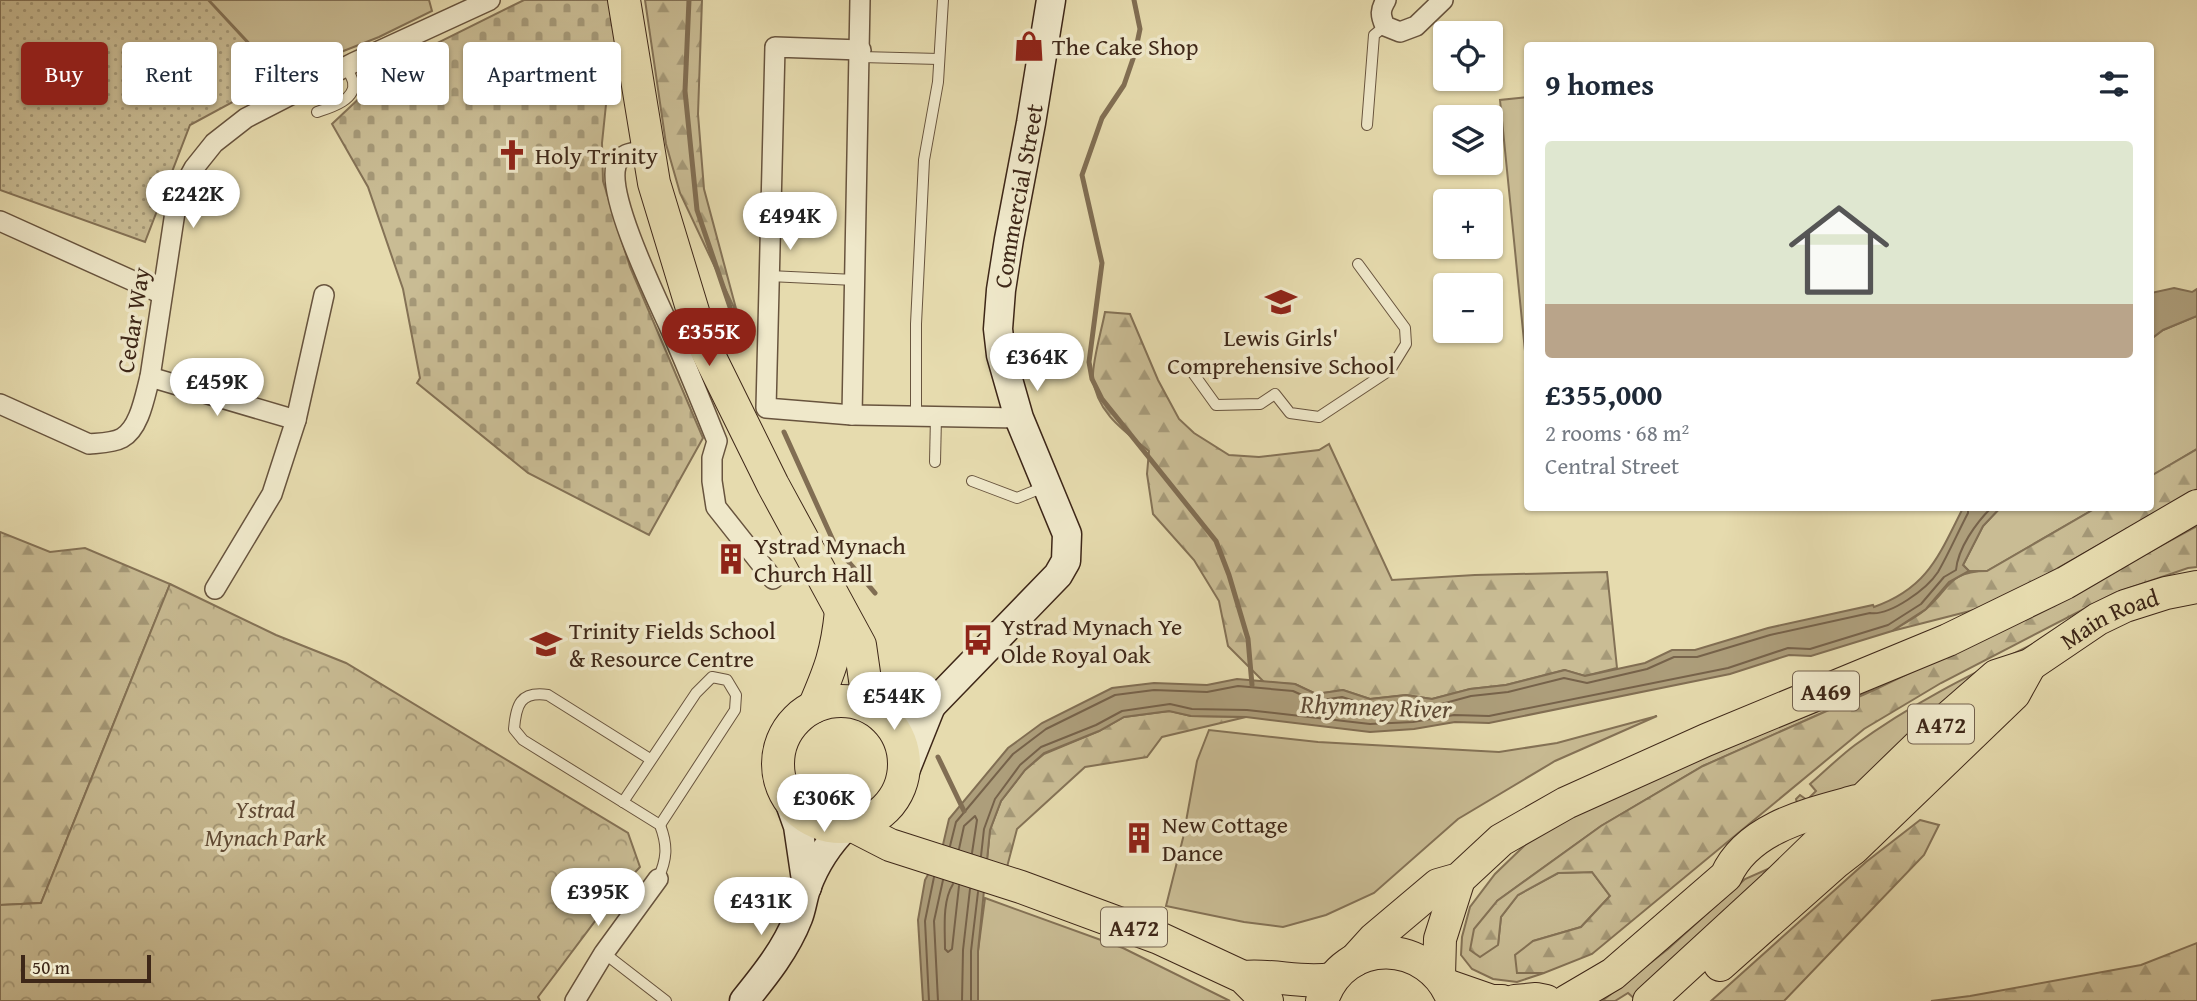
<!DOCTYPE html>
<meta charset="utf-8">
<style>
:root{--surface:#fff;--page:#f6f6f7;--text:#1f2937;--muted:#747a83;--line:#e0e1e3;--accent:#8f2418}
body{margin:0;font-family:"Gentium Book Plus",serif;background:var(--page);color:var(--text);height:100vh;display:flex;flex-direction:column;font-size:26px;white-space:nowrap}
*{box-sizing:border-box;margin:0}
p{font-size:23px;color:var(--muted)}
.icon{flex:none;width:38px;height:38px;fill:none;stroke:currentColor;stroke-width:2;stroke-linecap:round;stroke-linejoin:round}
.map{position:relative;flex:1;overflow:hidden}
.sheet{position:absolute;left:1524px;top:42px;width:630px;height:469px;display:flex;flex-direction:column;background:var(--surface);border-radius:7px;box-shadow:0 2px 5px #0004}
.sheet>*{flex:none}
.banner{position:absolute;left:21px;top:42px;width:665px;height:63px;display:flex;gap:14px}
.buttons{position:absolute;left:1433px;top:21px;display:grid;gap:14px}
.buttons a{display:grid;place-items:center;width:70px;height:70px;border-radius:7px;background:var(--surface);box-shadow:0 2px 5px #0004;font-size:35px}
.scale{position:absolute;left:21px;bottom:18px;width:130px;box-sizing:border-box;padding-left:7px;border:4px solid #3e2718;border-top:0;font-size:19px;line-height:24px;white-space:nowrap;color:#3e2718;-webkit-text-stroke:5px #efe8ca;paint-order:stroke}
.price{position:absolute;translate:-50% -60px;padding:0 16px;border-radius:24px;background:#fff;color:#222;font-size:23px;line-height:46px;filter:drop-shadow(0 2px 4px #0008)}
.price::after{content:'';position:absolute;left:50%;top:42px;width:21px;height:16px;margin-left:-10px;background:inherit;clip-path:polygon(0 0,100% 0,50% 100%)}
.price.on{background:var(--accent);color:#fff}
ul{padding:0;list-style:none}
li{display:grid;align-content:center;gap:14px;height:371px;padding:0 21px}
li+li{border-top:2px solid var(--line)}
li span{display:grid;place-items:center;height:217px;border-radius:7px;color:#555}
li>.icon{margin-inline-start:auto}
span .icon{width:126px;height:126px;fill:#fffc;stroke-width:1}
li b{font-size:30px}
h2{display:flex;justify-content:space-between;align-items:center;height:84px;padding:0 21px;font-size:30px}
.chip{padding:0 24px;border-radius:7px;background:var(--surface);box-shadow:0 2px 5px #0004;font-size:24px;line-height:63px}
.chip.on{background:var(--accent);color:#fff}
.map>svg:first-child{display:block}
.grass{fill:#c9bc94;stroke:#847256;stroke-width:2}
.forest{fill:url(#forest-firs);stroke:#847256;stroke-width:2}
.cemetery{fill:url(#cemetery-stones);stroke:#847256;stroke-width:2}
.park{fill:url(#park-crowns);stroke:#847256;stroke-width:2}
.garden{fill:url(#garden-dots);stroke:#847256;stroke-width:2}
.water{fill:#ad9e7b;stroke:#816e53;stroke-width:2}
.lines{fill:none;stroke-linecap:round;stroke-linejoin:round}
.shore{stroke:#76624a;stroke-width:2}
.stream{stroke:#816e53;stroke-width:5}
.lane-casing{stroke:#68543e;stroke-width:12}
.street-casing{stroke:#68543e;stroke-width:22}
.secondary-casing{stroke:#3e2718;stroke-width:31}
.primary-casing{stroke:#3e2718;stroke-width:34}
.lane{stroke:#efe8ca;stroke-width:10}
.street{stroke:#efe8ca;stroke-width:19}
.secondary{stroke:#efe8ca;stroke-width:28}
.primary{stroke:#e6dbae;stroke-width:32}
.labels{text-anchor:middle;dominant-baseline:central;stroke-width:7;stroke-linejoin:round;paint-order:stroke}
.shield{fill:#efe8ca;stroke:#73614d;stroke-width:2}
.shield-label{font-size:23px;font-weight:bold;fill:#3e2718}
.poi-label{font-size:24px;fill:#3e2718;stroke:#efe8ca;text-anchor:start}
.street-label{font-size:24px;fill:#3e2718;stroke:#efe8ca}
.park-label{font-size:24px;font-style:italic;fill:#614c37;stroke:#efe8ca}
.water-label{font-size:26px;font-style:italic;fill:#5f4b36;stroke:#efe8ca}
</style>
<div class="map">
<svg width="2197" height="1001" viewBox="0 0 2197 1001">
<defs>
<pattern id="forest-firs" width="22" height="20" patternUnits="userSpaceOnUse" patternTransform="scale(1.75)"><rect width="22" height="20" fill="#c9bc94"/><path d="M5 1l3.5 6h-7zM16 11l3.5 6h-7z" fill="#a59978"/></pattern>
<pattern id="cemetery-stones" width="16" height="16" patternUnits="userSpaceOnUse" patternTransform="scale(1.75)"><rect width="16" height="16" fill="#c9bc94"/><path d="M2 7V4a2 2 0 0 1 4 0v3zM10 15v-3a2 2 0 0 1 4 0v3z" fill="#a59978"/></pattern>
<pattern id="park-crowns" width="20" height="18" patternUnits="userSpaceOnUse" patternTransform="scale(1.75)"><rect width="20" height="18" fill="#c9bc94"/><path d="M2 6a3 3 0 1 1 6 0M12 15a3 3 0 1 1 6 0" fill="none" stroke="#a59978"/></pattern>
<pattern id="garden-dots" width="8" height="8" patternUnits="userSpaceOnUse" patternTransform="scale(1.75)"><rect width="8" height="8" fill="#c9bc94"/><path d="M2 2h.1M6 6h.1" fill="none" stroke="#a59978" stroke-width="1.8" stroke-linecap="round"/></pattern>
</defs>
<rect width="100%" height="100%" fill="#e6dbae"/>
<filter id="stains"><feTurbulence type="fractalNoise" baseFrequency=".00286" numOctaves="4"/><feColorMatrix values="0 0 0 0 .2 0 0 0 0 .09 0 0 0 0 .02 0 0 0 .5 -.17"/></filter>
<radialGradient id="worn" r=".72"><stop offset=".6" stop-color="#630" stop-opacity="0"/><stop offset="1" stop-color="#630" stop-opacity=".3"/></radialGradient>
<!-- grass -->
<g class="grass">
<path d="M209,0H429L432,11L379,37L280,76Z"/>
<path d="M1528,97V351H1525L1500,100Z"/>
<path d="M2197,316V449L2151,476V339L2163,330Z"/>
<path d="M2000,508H2096L1987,571H1969L1963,565L1983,526Z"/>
<path d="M2043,639L1878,773L1848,790L1798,807L1796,799L1800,795L1807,800L1816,791L1810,784C1825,771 1839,757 1855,745C1913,702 1978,671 2043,639Z"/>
<path d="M1874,690L1703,766L1601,826L1497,901L1498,945L1501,917L1518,895L1558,873L1592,872L1610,896L1581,927L1533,941L1518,973H1544L1517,982L1493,979L1472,969L1461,955L1462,937L1470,907L1495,874L1526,844L1552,826L1686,761Z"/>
<path d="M1657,716L1555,761L1458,819L1374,893L1326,915L1283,927L1244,922L1166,906L1183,838L1197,761L1209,730L1318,742L1499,752L1557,743Z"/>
<path d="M1770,868L1777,869L1636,1000L1628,993L1615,1001H1602L1668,949L1745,879Z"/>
<path d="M985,898L1123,948L1230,1001H978V951Z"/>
</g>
<!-- forest -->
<g class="forest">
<path d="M645,0H702L698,114L704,189L738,316L680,193L666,144Z"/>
<path d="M1105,312L1130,314L1158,380L1179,419L1194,433L1229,455L1259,457L1319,450L1329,444L1392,580L1475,575L1607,572L1617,668L1585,676L1564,670L1506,685L1470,689L1432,699L1406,695L1370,699L1343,690L1316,694L1295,684L1264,682L1228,646L1219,601L1194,560L1153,514L1147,474L1149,451C1124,431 1096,412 1093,378C1092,362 1102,329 1105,312Z"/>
<path d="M2197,449V489L2044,576L1978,609L1892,631C1903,624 1915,618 1925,610C1950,589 1948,571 1987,571L2096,508H2151V476Z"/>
<path d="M2197,526V567L2188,568L2115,593L1941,683L1864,729L1592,954L1544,973H1517L1515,955L1533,941L1581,927L1610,896L1592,872L1558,873L1518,895L1501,917L1498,945L1480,957L1470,950L1474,929L1497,901L1601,826L1703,766L1874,690L2049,606Z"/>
<path d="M0,532L50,552L85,548L170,584L41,903L0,905Z"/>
<path d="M1170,711L1191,716L1246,717L1162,737L1147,757L1085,767L1017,829L1007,867L987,860L990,830L1001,801L1025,770L1044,754L1099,731L1124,717Z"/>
<path d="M1920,820L1939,825L1924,855L1784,1001H1711L1866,862Z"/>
<path d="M2197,943V1001H1931L1970,996L2141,965Z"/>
</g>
<!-- cemetery -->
<path class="cemetery" d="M524,0H609L620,61L607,95L602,143L603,181L630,267L703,438L649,535L528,473L417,383L420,378L403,289L368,187L332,124L384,75L405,59Z"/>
<!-- park -->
<path class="park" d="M170,584L276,635L346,663L628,833L640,867L617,892L538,997L540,1001H0V905L41,903Z"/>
<!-- garden -->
<path class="garden" d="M0,0H208L279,77L190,125L145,242L0,190Z"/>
<!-- water -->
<g class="water">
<path d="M2174,288L2192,292L2197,289V316L2163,330L2151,339V293Z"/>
<path d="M1963,508H2000L1983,526L1963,565L1969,571L1949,582L1926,609L1892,631L1811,656L1789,655L1730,674L1489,723L1455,722L1414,729L1370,732L1246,717L1191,716L1169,711L1124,717L1099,731L1044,753L1025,770L1001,801L990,830L978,951V1001H923L918,920L925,880L942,849L949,819L1008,748L1042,723L1112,688L1154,683L1207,685L1237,679L1295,684L1316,694L1343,690L1370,699L1406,695L1432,699L1470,689L1506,685L1565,670L1585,676L1645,663L1672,650H1695L1768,628L1873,605L1874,607C1928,588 1939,555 1963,508Z"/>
</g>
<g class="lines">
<!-- shore -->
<g class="shore">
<path d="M950,846L956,822L1013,754L1046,729L1115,695L1154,690L1207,692L1238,686L1293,691L1315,701L1342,697L1370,706L1405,702L1434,706L1471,696L1508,692L1564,678L1587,683L1647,669L1674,657H1697L1770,635L1870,613C1890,616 1927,589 1938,572C1949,553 1958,532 1968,513V508"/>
<path d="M959,849L964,826L975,816L977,820L972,853"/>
<path d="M981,856L984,829L995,799L1020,765L1041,747L1096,725L1122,711L1170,704L1192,709L1247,710L1370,724L1413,722L1454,715L1489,716L1728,668L1788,648L1810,649L1888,625L1921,604L1944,577L1956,570C1958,548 1976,523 1991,508"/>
<path d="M953,884C942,902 945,928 945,949L948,952L952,949L959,886"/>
<path d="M929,1001L925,921L934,877"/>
<path d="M938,1001L934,921L943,880"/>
<path d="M962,1001L963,950L970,889"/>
<path d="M971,1001V951L978,892"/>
</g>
<!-- stream -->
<g class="stream">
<path d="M689,0L685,91L697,210L731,310"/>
<path d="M1134,0L1140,29L1135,53L1124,85L1102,118L1082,175L1102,263L1089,362L1092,379L1102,399L1216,541L1229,575L1248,639L1252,685"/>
<path d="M784,432L836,547L875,593"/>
<path d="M938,757L964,811"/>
</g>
<defs>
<g id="lane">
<path d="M861,57L939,59"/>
<path d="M317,112C329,108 357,100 353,82C352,77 348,71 346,66"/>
<path d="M1367,125L1374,35L1385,26"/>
<path d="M769,276L855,280"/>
<path d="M1193,373L1216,405L1260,404L1275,394L1290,413L1319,417L1390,370L1406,344L1405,328L1358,264"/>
<path d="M916,416V324L924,160L938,82L943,0"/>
<path d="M935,462L936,417"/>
<path d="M972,481L1017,498L1044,487"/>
<path d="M650,759L548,695C520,691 516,705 514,729L523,740L660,825C668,846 667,859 658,879"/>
<path d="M623,802L696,693L712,677L727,680L736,695L735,710L660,825"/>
<path d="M604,953L666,1001"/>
</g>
<g id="street">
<path d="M860,0L852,415L1019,418"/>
<path d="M1386,0C1380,10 1380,15 1385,26L1400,32L1416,26L1443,0"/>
<path d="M647,150C635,152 619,153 616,166C607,199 659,303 674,337C689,372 703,406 717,441L712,458V481L716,507L773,579"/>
<path d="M0,221L162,294"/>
<path d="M150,377L296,420"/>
<path d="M0,404L89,444C99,443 113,443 122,438C140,428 145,395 150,377L177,199L194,168L214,143L246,118L353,63L490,0"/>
<path d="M852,415L766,408L775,47L861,50"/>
<path d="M215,589L272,494L296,420L324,295"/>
<path d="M575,1001L604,953L658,879"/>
</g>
<g id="secondary">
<path id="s1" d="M889,722L903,720L931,706L1058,575L1066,561L1067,534L1019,418L1001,355L998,329L1001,290L1009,239L1031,123L1051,0"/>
<path d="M903,776L931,706"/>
<path d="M787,795L798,826L807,887"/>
<path d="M744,1001C765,975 786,949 798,918C802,908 803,896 807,886C816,862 828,844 846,826"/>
</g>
<g id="primary">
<path d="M624,0L654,183L702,341L773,485L860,645L866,687L873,709"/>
<circle cx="841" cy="764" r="63"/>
<path d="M814,707C830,670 837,652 841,611"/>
<path d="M853,826L890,845L1021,887L1159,938L1243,977L1267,1001"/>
<path d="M1355,960L1374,939L1438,885L1459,879L1501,840L1566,803L1706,740L1948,640L2065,583L2197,506"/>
<path d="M1720,965L1836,862L1854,848L2014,694L2030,665"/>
<path d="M1439,976L1440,939L1459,879"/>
<path d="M1243,977C1275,974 1300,984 1332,979"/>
<path d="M1446,985L1492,1001H1502"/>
<path d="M1322,1001C1343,935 1430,938 1453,1001"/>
<path d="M1515,1001L1536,999L1546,1001"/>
<path d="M1567,1001L1613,974L1726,876C1748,827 1810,814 1857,801"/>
<path id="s2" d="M1649,1001L1773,887L1941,724L1996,676L2030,665L2098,619L2125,606L2166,593L2197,587"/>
</g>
</defs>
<!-- lane casing -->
<use href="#lane" class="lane-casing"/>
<!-- street casing -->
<use href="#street" class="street-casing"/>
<!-- secondary casing -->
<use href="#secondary" class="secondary-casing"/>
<!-- primary casing -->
<use href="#primary" class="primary-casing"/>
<!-- lane -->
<use href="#lane" class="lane"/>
<!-- street -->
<use href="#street" class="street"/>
<!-- secondary -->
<use href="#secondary" class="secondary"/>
<!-- primary -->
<use href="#primary" class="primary"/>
</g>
<!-- icons -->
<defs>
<symbol id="shop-bare" viewBox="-9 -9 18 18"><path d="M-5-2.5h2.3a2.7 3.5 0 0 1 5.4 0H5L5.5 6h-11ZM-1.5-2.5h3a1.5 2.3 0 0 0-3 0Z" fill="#8f2418" stroke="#efe8ca" stroke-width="2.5" paint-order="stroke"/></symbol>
<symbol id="church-bare" viewBox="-9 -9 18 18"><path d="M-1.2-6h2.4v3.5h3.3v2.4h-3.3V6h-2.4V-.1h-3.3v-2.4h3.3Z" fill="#8f2418" stroke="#efe8ca" stroke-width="2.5" paint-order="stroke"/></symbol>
<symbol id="school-bare" viewBox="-9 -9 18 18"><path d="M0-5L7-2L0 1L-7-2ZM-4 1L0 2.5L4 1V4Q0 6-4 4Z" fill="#8f2418" stroke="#efe8ca" stroke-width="2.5" paint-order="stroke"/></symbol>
<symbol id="building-bare" viewBox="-9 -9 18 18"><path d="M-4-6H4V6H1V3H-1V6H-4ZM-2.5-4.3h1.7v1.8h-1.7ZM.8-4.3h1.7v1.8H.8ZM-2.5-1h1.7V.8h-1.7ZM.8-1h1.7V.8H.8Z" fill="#8f2418" stroke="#efe8ca" stroke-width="2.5" paint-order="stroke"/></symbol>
<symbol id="bus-bare" viewBox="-9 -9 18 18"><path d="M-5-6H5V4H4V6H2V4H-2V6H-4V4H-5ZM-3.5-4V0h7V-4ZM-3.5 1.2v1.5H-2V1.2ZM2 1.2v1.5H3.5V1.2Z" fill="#8f2418" stroke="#efe8ca" stroke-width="2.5" paint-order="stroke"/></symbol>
</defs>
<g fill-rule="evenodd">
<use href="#shop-bare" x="1007" y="24" width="44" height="44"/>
<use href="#church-bare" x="490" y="133" width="44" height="44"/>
<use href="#school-bare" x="1259" y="280" width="44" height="44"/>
<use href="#building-bare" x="709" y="537" width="44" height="44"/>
<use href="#bus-bare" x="956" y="618" width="44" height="44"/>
<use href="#school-bare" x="524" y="622" width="44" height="44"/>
<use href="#building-bare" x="1117" y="816" width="44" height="44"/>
</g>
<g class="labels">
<!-- shield labels -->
<g class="shield">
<rect x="1793" y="671.5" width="66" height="39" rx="5"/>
<rect x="1908" y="704.5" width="66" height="39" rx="5"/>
<rect x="1101" y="907.5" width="66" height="39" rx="5"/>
</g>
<g class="shield-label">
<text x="1826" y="691">A469</text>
<text x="1941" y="724">A472</text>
<text x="1134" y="927">A472</text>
</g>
<!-- poi labels -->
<g class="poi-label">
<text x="1052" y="46">The Cake Shop</text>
<text x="535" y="155">Holy Trinity</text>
<text x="1281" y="337" text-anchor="middle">Lewis Girls'<tspan x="1281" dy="28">Comprehensive School</tspan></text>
<text x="754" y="545">Ystrad Mynach<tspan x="754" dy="28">Church Hall</tspan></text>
<text x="1001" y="626">Ystrad Mynach Ye<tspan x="1001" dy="28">Olde Royal Oak</tspan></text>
<text x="569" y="630">Trinity Fields School<tspan x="569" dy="28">&amp; Resource Centre</tspan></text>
<text x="1162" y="824">New Cottage<tspan x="1162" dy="28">Dance</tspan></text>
</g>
<!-- street labels -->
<g class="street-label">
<text stroke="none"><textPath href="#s1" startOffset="623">Commercial Street</textPath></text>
<text transform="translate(133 320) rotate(-81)">Cedar Way</text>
<text stroke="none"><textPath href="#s2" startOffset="604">Main Road</textPath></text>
</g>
<!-- park labels -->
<g class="park-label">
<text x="265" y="809">Ystrad<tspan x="265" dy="28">Mynach Park</tspan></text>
</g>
<!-- water labels -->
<g class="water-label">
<text transform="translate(1376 706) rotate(2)">Rhymney River</text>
</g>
</g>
<rect width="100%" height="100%" filter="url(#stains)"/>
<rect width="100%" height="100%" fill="url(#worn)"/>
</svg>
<div class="buttons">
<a><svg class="icon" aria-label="locate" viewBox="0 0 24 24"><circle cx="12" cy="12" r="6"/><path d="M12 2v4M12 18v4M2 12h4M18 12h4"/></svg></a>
<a><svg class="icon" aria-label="layers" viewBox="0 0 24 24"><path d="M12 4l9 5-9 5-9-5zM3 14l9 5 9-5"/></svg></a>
<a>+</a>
<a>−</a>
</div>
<div class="scale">50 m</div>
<b class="price" style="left:193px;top:230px">£242K</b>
<b class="price" style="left:790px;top:252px">£494K</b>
<b class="price on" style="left:709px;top:368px">£355K</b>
<b class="price" style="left:1037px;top:393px">£364K</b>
<b class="price" style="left:217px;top:418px">£459K</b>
<b class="price" style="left:894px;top:732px">£544K</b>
<b class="price" style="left:824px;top:834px">£306K</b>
<b class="price" style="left:598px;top:928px">£395K</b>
<b class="price" style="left:761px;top:937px">£431K</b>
<div class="banner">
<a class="chip on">Buy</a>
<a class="chip">Rent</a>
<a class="chip">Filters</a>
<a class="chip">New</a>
<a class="chip">Apartment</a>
</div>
<section class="sheet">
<h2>9 homes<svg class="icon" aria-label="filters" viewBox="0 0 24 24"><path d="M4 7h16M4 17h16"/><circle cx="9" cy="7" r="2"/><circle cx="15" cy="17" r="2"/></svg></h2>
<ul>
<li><span style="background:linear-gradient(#dfe7d0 75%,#b9a48a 0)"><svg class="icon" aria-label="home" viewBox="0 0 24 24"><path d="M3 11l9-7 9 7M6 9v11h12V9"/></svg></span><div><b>£355,000</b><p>2 rooms · 68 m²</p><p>Central Street</p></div></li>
</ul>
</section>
</div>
